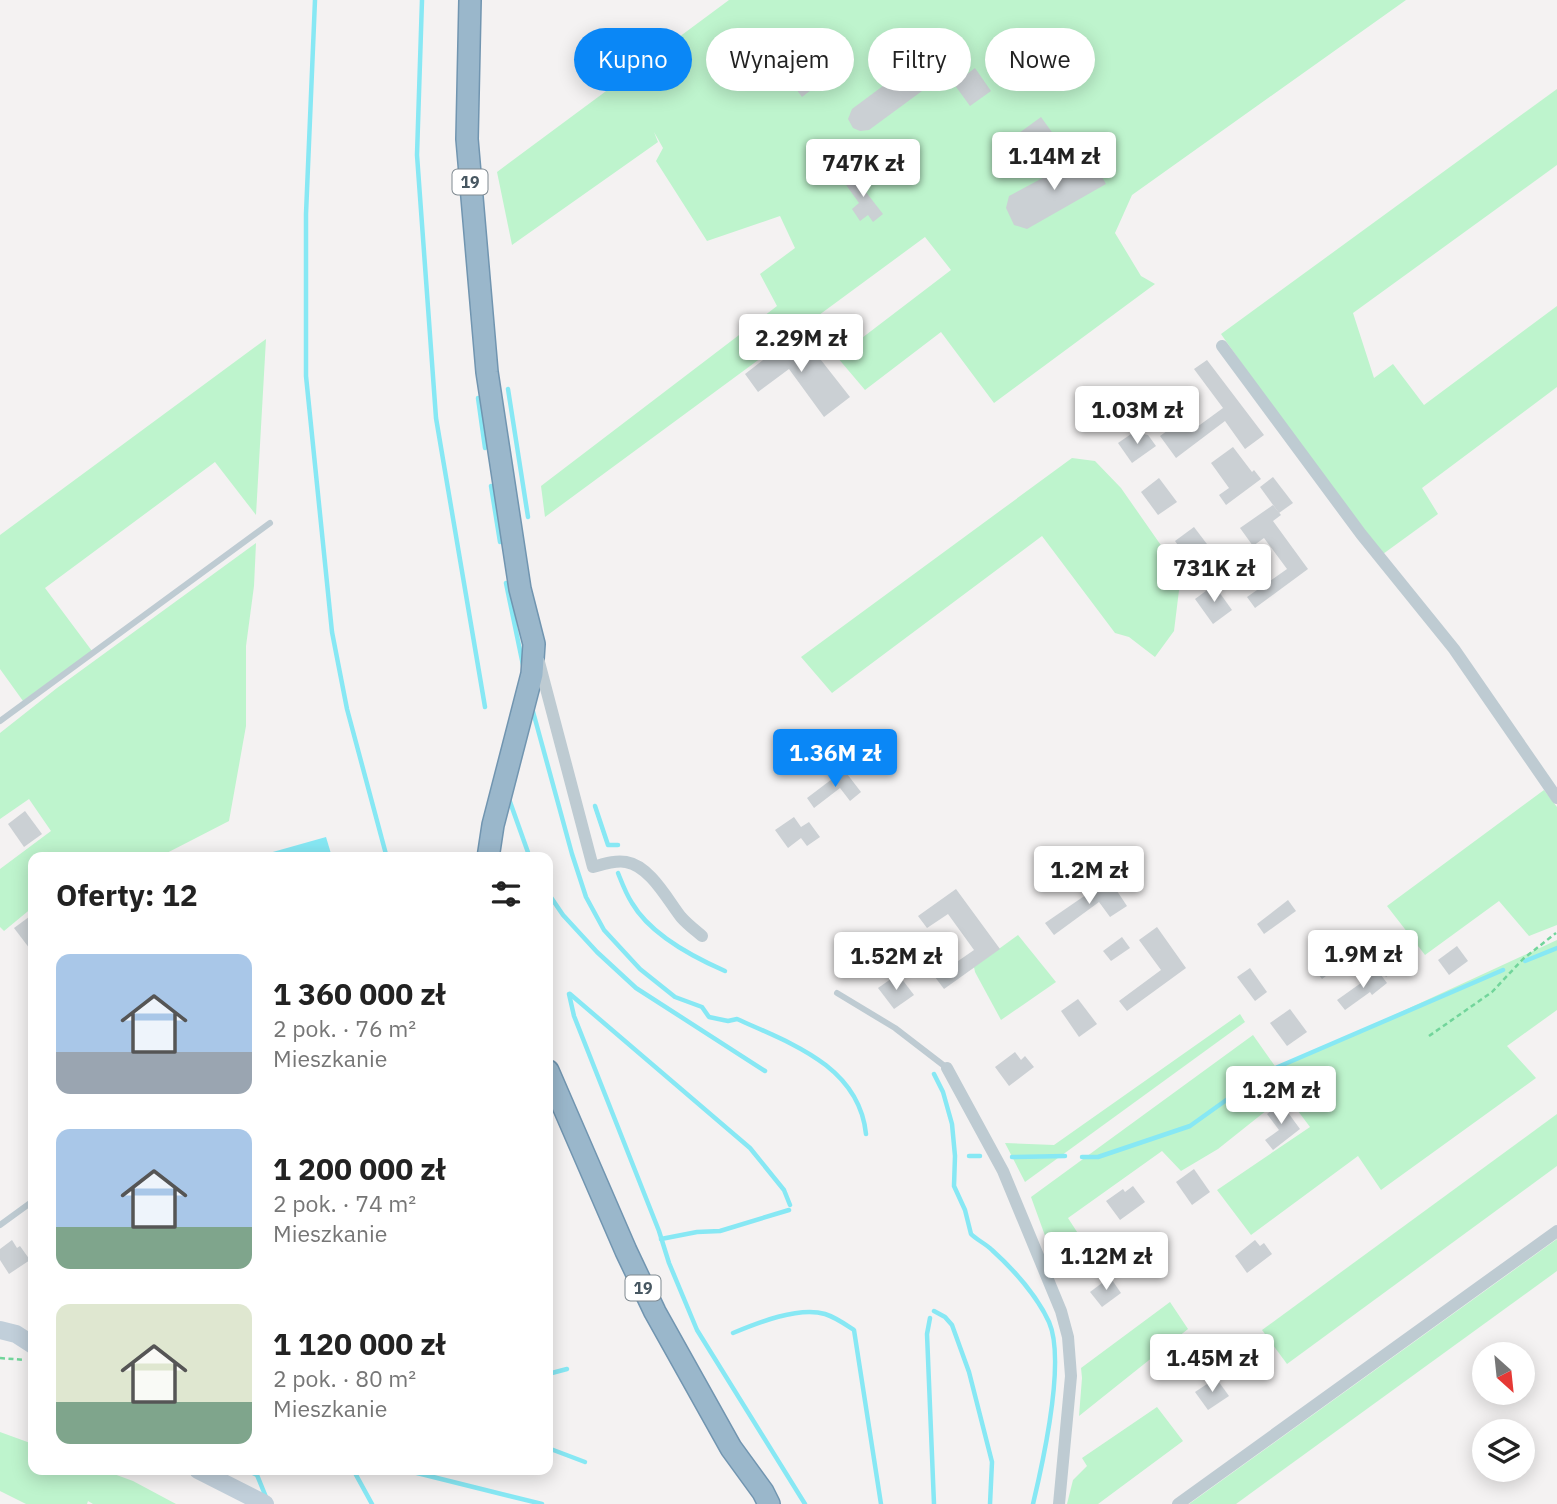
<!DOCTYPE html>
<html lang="pl">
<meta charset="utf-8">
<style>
:root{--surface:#fff;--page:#f2f2f2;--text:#222;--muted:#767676;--accent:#0a87f6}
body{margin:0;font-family:"IBM Plex Sans",sans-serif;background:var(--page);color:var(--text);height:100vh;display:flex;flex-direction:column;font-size:26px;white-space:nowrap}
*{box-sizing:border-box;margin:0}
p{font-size:23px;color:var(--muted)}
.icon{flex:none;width:38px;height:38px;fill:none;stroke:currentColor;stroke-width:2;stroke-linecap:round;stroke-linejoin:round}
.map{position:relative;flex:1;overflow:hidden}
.drawer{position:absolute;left:28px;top:852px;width:525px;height:623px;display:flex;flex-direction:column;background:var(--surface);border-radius:14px;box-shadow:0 4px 18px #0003}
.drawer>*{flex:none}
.top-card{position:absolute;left:574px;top:28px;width:665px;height:63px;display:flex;gap:14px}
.needle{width:46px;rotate:153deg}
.buttons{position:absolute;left:1472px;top:1342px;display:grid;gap:14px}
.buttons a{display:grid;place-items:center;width:63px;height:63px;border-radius:50%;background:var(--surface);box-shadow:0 4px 18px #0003;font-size:35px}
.price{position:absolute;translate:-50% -60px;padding:0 16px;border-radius:7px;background:#fff;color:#222;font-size:23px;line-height:46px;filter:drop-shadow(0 2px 4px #0008)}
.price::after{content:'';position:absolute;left:50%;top:42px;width:21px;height:16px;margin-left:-10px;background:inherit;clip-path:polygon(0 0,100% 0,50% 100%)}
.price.active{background:var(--accent);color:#fff}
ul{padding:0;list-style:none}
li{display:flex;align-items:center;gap:21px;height:175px;padding:0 28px}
li span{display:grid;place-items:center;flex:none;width:196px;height:140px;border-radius:14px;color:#555}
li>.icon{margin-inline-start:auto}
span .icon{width:84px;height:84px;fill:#fffc;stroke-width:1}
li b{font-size:30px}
h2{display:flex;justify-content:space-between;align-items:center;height:84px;padding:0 28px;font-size:30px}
.chip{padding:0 24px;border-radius:32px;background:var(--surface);box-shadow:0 4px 18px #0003;font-size:24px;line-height:63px}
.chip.active{background:var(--accent);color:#fff}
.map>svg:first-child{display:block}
.green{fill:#bef4cd}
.water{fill:#87e8f4}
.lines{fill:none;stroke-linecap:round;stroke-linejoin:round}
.stream{stroke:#87e8f4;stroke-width:4.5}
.building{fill:#cbd0d4}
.trunk-casing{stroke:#7195b0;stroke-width:24}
.path{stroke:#72d59b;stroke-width:2.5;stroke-dasharray:5 3.5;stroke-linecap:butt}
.service{stroke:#becbd2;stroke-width:6}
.minor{stroke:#becbd2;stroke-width:12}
.secondary{stroke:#c1cfda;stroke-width:18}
.trunk{stroke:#9ab7cb;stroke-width:21}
.labels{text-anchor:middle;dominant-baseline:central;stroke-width:7;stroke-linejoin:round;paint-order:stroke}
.shield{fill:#fff;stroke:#7e8990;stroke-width:2}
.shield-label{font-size:16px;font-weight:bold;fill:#475761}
</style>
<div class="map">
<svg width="1557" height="1504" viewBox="0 0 1557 1504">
<rect width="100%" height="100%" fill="#f4f2f2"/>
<!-- green -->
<g class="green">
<path d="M729,0H1406L1132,195L1115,233L1141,276L1155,284L994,403L941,332L865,390L837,357L951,270L925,237L545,517L541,486L777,306L760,274L795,248L780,216L707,241L656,161L663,148L654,132L658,142L512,245L497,172Z"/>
<path d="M1557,89V165L1353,313L1374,378L1393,364L1424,405L1557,306V387L1422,488L1438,514L1383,554L1282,421L1221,334Z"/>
<path d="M266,339L256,515L215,462L45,588L92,651L23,701L0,669V535Z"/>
<path d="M1072,458L1095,461L1121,488L1181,574L1174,631L1155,657L1129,637L1115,633L1042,536L832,693L801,657Z"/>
<path d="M256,543L254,586L246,646V726L229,821L159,857L33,858V907L4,931L0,927V869L51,831L29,799L0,819V733L57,688Z"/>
<path d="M1544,790L1557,807V925L1529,936L1499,901L1425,955L1387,906Z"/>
<path d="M1018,935L1056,982L1001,1020L975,972L974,967Z"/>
<path d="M1557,940V1010L1507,1046L1536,1078L1381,1190L1358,1156L1251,1235L1217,1190L1310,1127L1286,1095L1218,1149L1181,1171L1162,1151L1068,1218L1079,1235L1052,1255L1031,1197L1253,1035L1277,1069Z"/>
<path d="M1240,1014L1245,1022L1025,1182L1005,1143L1054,1145Z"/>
<path d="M1557,1114V1166L1287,1364L1262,1330Z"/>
<path d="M1557,1239V1271L1236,1504H1189Z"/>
<path d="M1170,1302L1188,1329L1079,1416L1082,1378L1081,1368Z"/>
<path d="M1157,1407L1183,1441L1098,1504H1067L1073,1480L1087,1466L1082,1458Z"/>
<path d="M0,1432L33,1444V1470H103L133,1481L176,1504H93L88,1501L87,1504H26L0,1491Z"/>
</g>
<!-- water -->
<path class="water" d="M326,837L332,857H255Z"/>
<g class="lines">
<!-- stream -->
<g class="stream">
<path d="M315,0L306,214V376L332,632L347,709L387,858"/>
<path d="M422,0L417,155L436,418L485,707"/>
<path d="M508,389L528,517"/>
<path d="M478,398L485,448"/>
<path d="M491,486L500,542"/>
<path d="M506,583L523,665"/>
<path d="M532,708L572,854L586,897L604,930L640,969L675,997L702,1007L709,1017L728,1021L737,1019C790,1043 859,1066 866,1134"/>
<path d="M509,799L530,858"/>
<path d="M595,806L608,845H618"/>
<path d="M618,873C622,883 626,894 632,903C650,934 693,957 725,971"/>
<path d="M548,893L563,915L597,952L636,988L765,1071"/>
<path d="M1525,961L1557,948"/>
<path d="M569,994L574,1016L659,1231L669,1263L697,1330L805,1504"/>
<path d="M570,994L750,1148L784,1190L790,1205"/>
<path d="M934,1074L943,1092L952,1124L955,1156L954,1186L965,1210L971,1234C977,1240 986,1244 992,1250C1013,1269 1037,1296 1049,1322C1066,1361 1043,1462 1033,1504"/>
<path d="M969,1156H980"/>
<path d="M1012,1157L1065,1156"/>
<path d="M1082,1157H1098L1190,1126L1264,1073L1503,970"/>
<path d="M661,1239L697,1232L720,1231L789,1210"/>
<path d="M934,1311L945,1317L952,1325L969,1372L992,1462L990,1504"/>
<path d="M930,1318L927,1334L934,1504"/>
<path d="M733,1333C757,1323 799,1306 825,1314C835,1317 845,1324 854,1330L881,1504"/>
<path d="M548,1374L567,1369"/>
<path d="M548,1448L585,1462"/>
<path d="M247,1470L257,1475L266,1497"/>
<path d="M405,1470L542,1504"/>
<path d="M355,1473L372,1504"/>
</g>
</g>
<!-- building -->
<g class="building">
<path d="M1021,52L1030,69L1015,79L1004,61Z"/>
<path d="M818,62L828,77L802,97L791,82Z"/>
<path d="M907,68L915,69L922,76L925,83L922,91L869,130L860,131L853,128L848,119L852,109Z"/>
<path d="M975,68L991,91L970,106L954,84Z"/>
<path d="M1041,117L1054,135L1013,165L1000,147Z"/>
<path d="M1089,153L1106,184L1027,229L1014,225L1006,208L1009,196Z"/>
<path d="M858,172L867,184L862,187L883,214L873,222L868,215L860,221L852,209L859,203L844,182Z"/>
<path d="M799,332L850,397L824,417L789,369L758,392L745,374Z"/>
<path d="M1207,360L1264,435L1245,449L1225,421L1176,458L1160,436L1189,415L1197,427L1223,408L1194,369Z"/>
<path d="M1134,432L1148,435L1156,446L1132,463L1118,443Z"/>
<path d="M1233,447L1252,472L1254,470L1261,479L1226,505L1219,495L1229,488L1211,463Z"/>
<path d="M1273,477L1293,503L1279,513L1260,487Z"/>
<path d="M1159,478L1177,502L1158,515L1141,492Z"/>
<path d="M1273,505L1281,515L1273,521L1308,569L1255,608L1247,597L1287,569L1264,538L1253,546L1240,528Z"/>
<path d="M1194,527L1213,552L1193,566L1175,541Z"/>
<path d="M1214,585L1232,610L1213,624L1195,599Z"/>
<path d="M844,770L861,792L850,801L840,788L814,808L807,798Z"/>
<path d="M25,811L42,834L24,847L8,824Z"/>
<path d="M794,817L801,827L809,822L820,837L807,846L801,838L788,848L775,830Z"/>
<path d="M1109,879L1127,906L1110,917L1099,902L1054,935L1045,923Z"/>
<path d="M956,889L1000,949L944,989L935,977L974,950L948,914L927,928L918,916Z"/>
<path d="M1288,900L1296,911L1264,934L1257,924Z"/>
<path d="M33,914V953L14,928Z"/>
<path d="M1157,927L1186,968L1127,1011L1119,1001L1161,970L1139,940Z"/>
<path d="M1385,933L1406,962L1386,977L1378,967L1384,963L1370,944Z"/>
<path d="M1122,937L1130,948L1111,961L1103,951Z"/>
<path d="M1457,946L1468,961L1449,975L1438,960Z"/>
<path d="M1324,956L1334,970L1322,979L1311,965Z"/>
<path d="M1250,968L1267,992L1255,1001L1237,977Z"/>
<path d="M1378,971L1387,983L1372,995L1370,992L1345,1010L1337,1000Z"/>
<path d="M898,974L914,995L894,1009L878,988Z"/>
<path d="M1078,999L1097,1024L1079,1037L1061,1011Z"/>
<path d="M1290,1009L1307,1032L1287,1046L1270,1023Z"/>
<path d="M1015,1052L1021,1060L1025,1056L1034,1067L1009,1086L995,1067Z"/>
<path d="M1281,1103L1300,1129L1273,1150L1265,1140L1279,1130L1267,1114Z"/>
<path d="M1194,1169L1210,1192L1192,1205L1176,1182Z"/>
<path d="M1133,1186L1145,1202L1120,1220L1106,1201L1123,1189L1125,1192Z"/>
<path d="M12,1240L17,1248L20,1246L30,1260L9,1274L0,1260V1249Z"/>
<path d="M1150,1240L1165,1260L1149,1271L1135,1251Z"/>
<path d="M1255,1240L1260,1246L1264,1243L1272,1254L1247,1273L1235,1256Z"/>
<path d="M1110,1277L1121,1293L1102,1307L1090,1292Z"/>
<path d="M1254,1343L1262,1353L1224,1380L1217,1371Z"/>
<path d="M1216,1378L1229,1396L1208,1410L1195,1392Z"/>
</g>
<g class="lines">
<defs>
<g id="trunk">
<path d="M470,0L467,139L487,372L520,589L534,644L532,674L493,825L488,858"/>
<path d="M548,1071L626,1251L655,1312L731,1448L763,1492L769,1504"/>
</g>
</defs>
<!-- trunk casing -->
<use href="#trunk" class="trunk-casing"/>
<!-- path -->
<g class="path">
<path d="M1429,1036L1492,992L1523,959L1556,933"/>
<path d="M0,1358L25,1360"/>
</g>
<!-- service -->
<g class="service">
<path d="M0,721L270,523"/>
<path d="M837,993L895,1028L947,1068"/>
<path d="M0,1225L33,1201"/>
</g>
<!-- minor -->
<g class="minor">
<path d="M1222,346L1361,534L1454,649L1557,798"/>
<path d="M539,662L593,867C604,864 615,860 626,862C650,866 667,899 681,917C687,924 695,930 702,936"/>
<path d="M947,1068L1003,1171L1061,1311L1068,1337L1071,1376L1059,1504"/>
<path d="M1178,1504L1557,1231"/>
</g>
<!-- secondary -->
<g class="secondary">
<path d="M0,1330L16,1334L33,1345"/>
<path d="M198,1470L265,1504"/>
</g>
<!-- trunk -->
<use href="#trunk" class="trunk"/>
</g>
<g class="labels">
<!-- shield labels -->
<g class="shield">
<rect x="452.5" y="169.5" width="35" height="25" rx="5"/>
<rect x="625.5" y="1275.5" width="35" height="25" rx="5"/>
</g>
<g class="shield-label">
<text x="470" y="182">19</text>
<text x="643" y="1288">19</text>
</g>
</g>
</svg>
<div class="buttons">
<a><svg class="needle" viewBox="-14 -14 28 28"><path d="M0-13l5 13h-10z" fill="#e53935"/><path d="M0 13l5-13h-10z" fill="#767676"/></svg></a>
<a><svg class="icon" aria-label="layers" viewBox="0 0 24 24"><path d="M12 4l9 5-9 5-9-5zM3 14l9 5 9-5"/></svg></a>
</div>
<b class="price" style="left:1054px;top:192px">1.14M zł</b>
<b class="price" style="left:863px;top:199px">747K zł</b>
<b class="price" style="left:801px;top:374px">2.29M zł</b>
<b class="price" style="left:1137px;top:446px">1.03M zł</b>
<b class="price" style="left:1214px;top:604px">731K zł</b>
<b class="price active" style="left:835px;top:789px">1.36M zł</b>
<b class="price" style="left:1089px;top:906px">1.2M zł</b>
<b class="price" style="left:1363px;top:990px">1.9M zł</b>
<b class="price" style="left:896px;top:992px">1.52M zł</b>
<b class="price" style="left:1281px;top:1126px">1.2M zł</b>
<b class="price" style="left:1106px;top:1292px">1.12M zł</b>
<b class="price" style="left:1212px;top:1394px">1.45M zł</b>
<div class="top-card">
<a class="chip active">Kupno</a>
<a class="chip">Wynajem</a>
<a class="chip">Filtry</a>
<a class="chip">Nowe</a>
</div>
<section class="drawer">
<h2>Oferty: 12<svg class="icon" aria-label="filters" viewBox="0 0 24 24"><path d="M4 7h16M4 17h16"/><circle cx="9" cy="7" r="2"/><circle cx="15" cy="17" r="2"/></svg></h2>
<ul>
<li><span style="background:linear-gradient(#a9c7e8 70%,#9aa5b1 0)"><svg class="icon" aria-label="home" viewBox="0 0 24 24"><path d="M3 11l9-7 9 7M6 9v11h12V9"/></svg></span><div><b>1 360 000 zł</b><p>2 pok. · 76 m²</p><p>Mieszkanie</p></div></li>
<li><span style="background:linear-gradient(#a9c7e8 70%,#7fa58c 0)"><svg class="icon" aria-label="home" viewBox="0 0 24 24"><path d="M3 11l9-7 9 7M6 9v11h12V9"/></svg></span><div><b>1 200 000 zł</b><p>2 pok. · 74 m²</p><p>Mieszkanie</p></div></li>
<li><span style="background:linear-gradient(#dfe7d0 70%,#7fa58c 0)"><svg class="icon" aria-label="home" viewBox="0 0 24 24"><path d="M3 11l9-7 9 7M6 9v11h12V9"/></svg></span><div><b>1 120 000 zł</b><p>2 pok. · 80 m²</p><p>Mieszkanie</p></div></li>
</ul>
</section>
</div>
